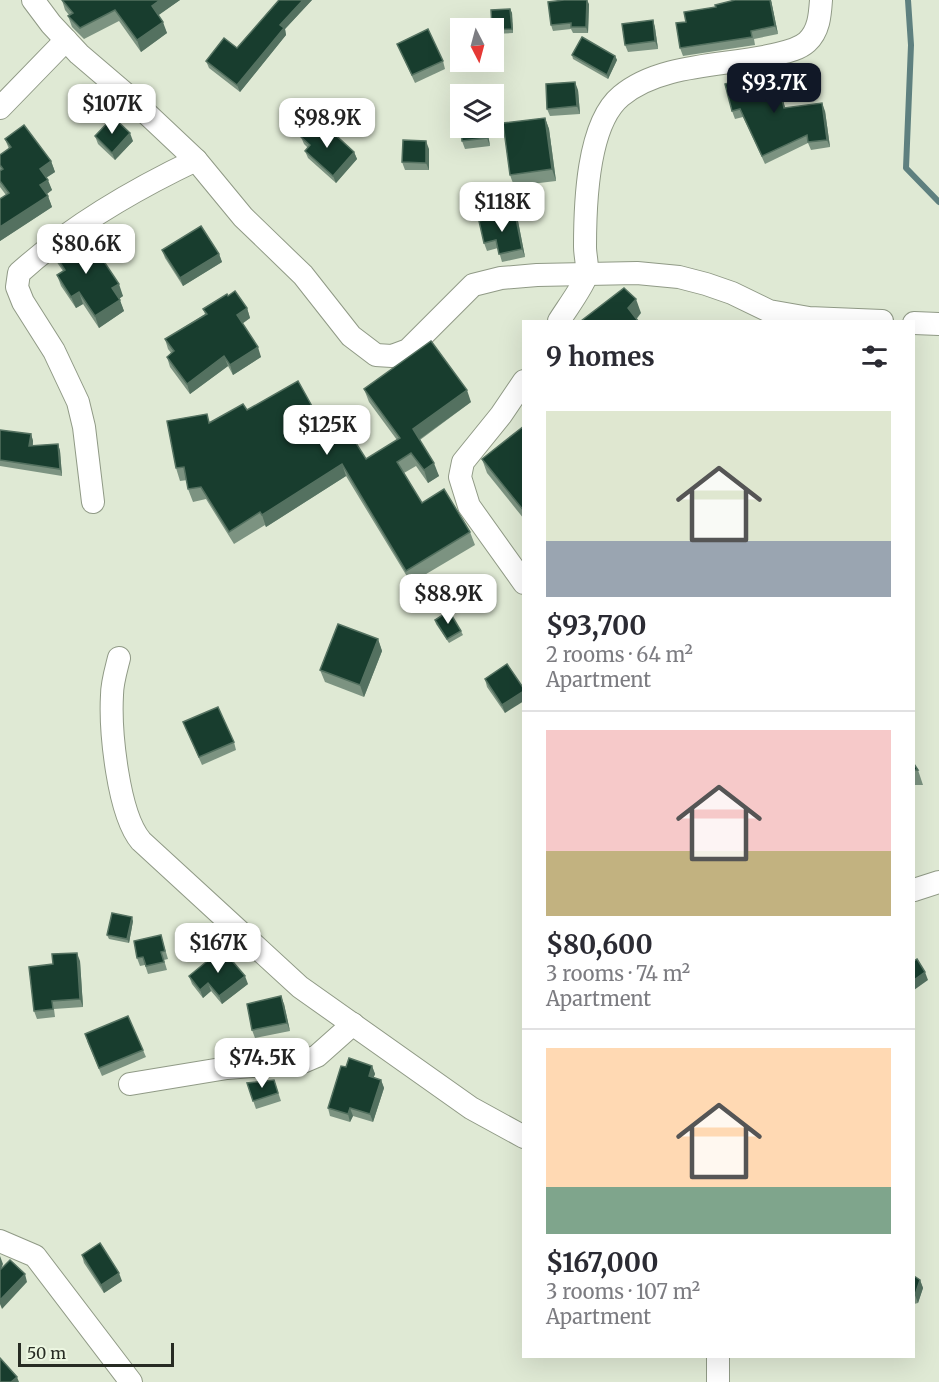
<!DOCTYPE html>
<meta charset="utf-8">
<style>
:root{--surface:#fff;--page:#f2f2f3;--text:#2b2b33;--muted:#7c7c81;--line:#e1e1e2;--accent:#111827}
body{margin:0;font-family:Merriweather,serif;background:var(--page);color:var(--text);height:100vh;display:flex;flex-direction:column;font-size:22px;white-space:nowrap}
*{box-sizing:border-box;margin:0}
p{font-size:20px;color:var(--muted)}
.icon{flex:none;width:33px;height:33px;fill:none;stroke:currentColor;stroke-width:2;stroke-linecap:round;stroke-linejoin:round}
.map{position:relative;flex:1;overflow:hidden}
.drawer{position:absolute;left:522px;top:320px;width:393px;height:1038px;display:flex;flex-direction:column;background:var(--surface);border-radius:0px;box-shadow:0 6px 24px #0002}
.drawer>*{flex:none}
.needle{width:39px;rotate:174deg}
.buttons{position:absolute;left:450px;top:18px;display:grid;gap:12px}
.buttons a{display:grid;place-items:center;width:54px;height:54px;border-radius:0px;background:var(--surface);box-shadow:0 6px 24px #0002;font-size:30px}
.scale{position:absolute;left:18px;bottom:15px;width:156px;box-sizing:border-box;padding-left:6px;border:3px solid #272b23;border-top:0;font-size:16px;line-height:21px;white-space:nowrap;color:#272b23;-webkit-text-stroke:4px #ecf6e1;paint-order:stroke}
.price{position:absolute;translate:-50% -51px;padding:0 14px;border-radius:12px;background:#fff;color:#222;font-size:20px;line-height:39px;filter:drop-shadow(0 2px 3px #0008)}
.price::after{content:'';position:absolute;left:50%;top:36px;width:18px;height:14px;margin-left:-9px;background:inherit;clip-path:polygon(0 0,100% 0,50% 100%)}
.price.on{background:var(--accent);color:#fff}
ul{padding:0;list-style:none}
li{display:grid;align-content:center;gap:12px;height:318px;padding:0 24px}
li+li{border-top:2px solid var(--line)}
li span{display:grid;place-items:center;height:186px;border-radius:0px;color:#555}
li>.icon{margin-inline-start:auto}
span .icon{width:108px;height:108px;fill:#fffc;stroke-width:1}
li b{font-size:26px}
h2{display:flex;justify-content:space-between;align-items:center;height:72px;padding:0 24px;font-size:26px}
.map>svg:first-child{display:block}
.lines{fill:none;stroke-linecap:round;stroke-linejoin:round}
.stream{stroke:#5e807f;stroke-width:6}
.minor-casing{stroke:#909a86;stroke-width:24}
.minor{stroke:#fff;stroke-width:22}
.wall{fill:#7c9381}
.shaded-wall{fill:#547160}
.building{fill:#183d2e;stroke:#547160;stroke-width:1.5}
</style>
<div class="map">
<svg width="939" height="1382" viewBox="0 0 939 1382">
<rect width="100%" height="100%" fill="#dfe9d4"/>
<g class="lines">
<!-- stream -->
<path class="stream" d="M908,0L911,45L906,168L939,202"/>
<defs>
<g id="minor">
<path d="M33,0L51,24L79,54L127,95L196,160L243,217L303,275L351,336L376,355L392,356L408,350L473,285L501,278L537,275L637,273L679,277L706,284L732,293L769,311L809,318L882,321"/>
<path d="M0,108L66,40"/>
<path d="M559,321C565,311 585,284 587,274C588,266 585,255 585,247C585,205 587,124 621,96C660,63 726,66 773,55C785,52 798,50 807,42C819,31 820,15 821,0"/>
<path d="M914,323L939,324"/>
<path d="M524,381L501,415L463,462L460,477L469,506L524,583"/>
<path d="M93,502L84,427L78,402L54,351L23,302L17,287L19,273C71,226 133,190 196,160"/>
<path d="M119,658C116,670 112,683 112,695C110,731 118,814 141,841L300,987L471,1108L524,1137"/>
<path d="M914,890L939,882"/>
<path d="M130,1084L227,1068L303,1062L317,1056L353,1024"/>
<path d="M0,1241L35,1256L131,1382"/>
<path d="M718,1382V1356"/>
</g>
</defs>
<!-- minor casing -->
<use href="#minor" class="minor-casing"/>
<!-- minor -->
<use href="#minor" class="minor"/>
</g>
<!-- wall -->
<g class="wall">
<path d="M62,0H180L158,15L167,33L141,52L119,21L84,39L72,27L68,16L69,15L65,10Z"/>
<path d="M279,0H312L285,29L286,35L240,92L209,68L206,61L237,48Z"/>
<path d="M735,0H771L778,34L754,39L755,45L683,56L680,48L686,22Z"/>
<path d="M589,4L588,33H573L571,29L553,31L551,25Z"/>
<path d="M510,9L512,13L513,33L494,34V28Z"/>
<path d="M653,20L655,28L658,49L628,52L625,45Z"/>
<path d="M397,44L443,61L445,69L415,83Z"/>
<path d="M572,55L615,56L617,60L608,79L573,59Z"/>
<path d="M778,79L785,108L825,111L830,147L811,150L808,143L765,164L743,117L735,119L732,111Z"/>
<path d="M578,90L580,114L550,116L547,109Z"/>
<path d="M545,118L549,129L556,181L514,186L510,175Z"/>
<path d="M487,128L490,146L465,149L462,141Z"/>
<path d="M328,133L354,152L357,159L336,183L308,158L305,151L308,148L304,144L301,137Z"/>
<path d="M95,136L133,141L115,160L98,144Z"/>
<path d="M5,139L51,161L55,172L46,178L52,190L47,194L52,207L0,241V199L6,195L0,187V155L9,149Z"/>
<path d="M429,149V170H405L402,162Z"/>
<path d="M515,213L518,221L525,257L502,262L498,248L487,251L484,243Z"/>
<path d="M52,250L95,257L123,296L119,299L124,311L99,328L83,304L76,308L61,286L57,275L63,271L56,261Z"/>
<path d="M162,250L219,254L222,262L183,286L165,258Z"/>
<path d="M228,296L247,308L250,318L242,324L261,357L233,375L228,366L190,394L170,367L167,357L171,353L168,349L165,339L205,314L203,309Z"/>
<path d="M364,389L471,402L420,440L439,476L428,483L416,466L404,473L422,503L470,532L475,545L411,583L346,476L266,527L265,525L234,544L206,499L193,502L188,489L187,480L180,481L176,468L210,422L247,410L323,426L366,459L397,440L369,402Z"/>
<path d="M524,426V519L487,473L482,459Z"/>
<path d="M0,430L31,434L33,441V446L58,444L60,451L62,476L0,466Z"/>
<path d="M435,620L461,631L463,635L449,643L436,624Z"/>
<path d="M378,639L382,651L364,697L325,682L320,670Z"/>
<path d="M507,664L505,713L487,687L485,679Z"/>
<path d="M183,722L234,742L236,750L202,765Z"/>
<path d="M914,764L918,770L923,785H914Z"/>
<path d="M133,921L129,943L109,939L107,935Z"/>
<path d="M163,942L168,959L164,960L167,970L148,974L145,965L140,966L137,958Z"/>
<path d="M80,961L83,1007L54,1009L55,1017L37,1019L34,1011Z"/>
<path d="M189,976L248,984L222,1004L211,991L203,998L192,984Z"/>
<path d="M284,1004L290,1031L255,1038L252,1030Z"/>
<path d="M87,1041L143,1050L146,1057L102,1076Z"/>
<path d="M372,1066L375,1074L373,1078L381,1080L384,1088L373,1122L353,1116L350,1122L330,1116L328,1108L346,1067Z"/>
<path d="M274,1080L281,1101L256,1109L247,1083Z"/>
<path d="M82,1255L122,1281L104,1293L84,1263Z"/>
<path d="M914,1276L920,1280L923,1288L918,1303L914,1304Z"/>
</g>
<!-- shaded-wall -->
<g class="shaded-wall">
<path d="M160,0H180L156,17L152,6Z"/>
<path d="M303,0H312L285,29L286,35L240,92L237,85L280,25Z"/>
<path d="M587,0L589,4L588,33L586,27Z"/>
<path d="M770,0H771L778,34L775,26Z"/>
<path d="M510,9L512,13L513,33L512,29Z"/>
<path d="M653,20L655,28L658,49L655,41Z"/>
<path d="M163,22L167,33L141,52L137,40Z"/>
<path d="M615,56L617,60L608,79L607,75Z"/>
<path d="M775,71L778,79L787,116L784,108Z"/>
<path d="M575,82L578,90L580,114L577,106Z"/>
<path d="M822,103L825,111L830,147L827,140Z"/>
<path d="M545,118L549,129L556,181L552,169Z"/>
<path d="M485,128H487L490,146L487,138Z"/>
<path d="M130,133L133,141L115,160L112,153Z"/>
<path d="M426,141L429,149V170L426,163Z"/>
<path d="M354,152L357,159L336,183L333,176Z"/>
<path d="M51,161L55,172L44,179L40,169Z"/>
<path d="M48,180L52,190L44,196L40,185Z"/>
<path d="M48,196L52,207L0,241V227Z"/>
<path d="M515,213L518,221L525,257L522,249Z"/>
<path d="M219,254L222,262L183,286L180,278Z"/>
<path d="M119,284L123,296L117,300L112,288Z"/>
<path d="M79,292L83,304L76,308L71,297Z"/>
<path d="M636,299L641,313L635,321L628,308Z"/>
<path d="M120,300L124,311L99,328L95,316Z"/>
<path d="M247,308L250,318L240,325L237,315Z"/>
<path d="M258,347L261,357L233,375L230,365Z"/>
<path d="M224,356L228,366L190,394L187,384Z"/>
<path d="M467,390L471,402L417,441L413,429Z"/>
<path d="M31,434L33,441L32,453L29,446Z"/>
<path d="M58,444L60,451L62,476L60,469Z"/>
<path d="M434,463L439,476L428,483L424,470Z"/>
<path d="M342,464L346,476L266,527L262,515Z"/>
<path d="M378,639L382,651L364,697L360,685Z"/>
<path d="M524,691V701L505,713L502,705Z"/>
<path d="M132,917L133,921L129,943L127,939Z"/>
<path d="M77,953L80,961L83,1007L80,999Z"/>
<path d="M925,972L928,980L914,990V980Z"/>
<path d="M245,976L248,984L222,1004L219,996Z"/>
<path d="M208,983L211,991L203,998L200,990Z"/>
<path d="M281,996L284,1004L290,1031L287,1023Z"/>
<path d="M372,1066L375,1074L371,1084L369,1076Z"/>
<path d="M381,1080L384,1088L373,1122L370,1114Z"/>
<path d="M350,1108L353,1116L350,1122L348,1114Z"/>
<path d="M0,1256L3,1264L0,1272Z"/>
<path d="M119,1273L122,1281L104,1293L101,1285Z"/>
<path d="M25,1274L27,1282L2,1309L0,1304V1300Z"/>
<path d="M920,1280L923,1288L918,1303L915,1295Z"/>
<path d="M17,1377L19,1382H11Z"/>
</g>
<!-- building -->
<g class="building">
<path d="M62,0H160L152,6L163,22L137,40L115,10L80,28L68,16L73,13Z"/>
<path d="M279,0H303L280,25L284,28L237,85L206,61L224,38L237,48Z"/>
<path d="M564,0H587L586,27H571V23L551,25L548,2Z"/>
<path d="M735,0H770L775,26L751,31L752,37L680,48L676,23L686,22L684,12L716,7L715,5Z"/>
<path d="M510,9L512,29L494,30V28H492L491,10Z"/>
<path d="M653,20L655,41L625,45L622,24Z"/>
<path d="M428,29L443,61L412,75L397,44Z"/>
<path d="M582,37L615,56L607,75L572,55Z"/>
<path d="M775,71L784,108L822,103L827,140L808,142L807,135L762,156L740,109L732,111L725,84Z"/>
<path d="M575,82L577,106L547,109L546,84Z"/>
<path d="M459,114H460V128H485L487,138L462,141Z"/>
<path d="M113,117L130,133L112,153L95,136Z"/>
<path d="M545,118L552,169L510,175L503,123Z"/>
<path d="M314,122L328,133L330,130L354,152L333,176L305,151L310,145L301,137Z"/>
<path d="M24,125L51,161L40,169L48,180L40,185L48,196L0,227V199L9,193L0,181V171L3,169L0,165V155L11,147L5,139Z"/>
<path d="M403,140L426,141V163L402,162Z"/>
<path d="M515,213L522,249L499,254L496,240L484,243L479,221Z"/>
<path d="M201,226L219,254L180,278L162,250Z"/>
<path d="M79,232L95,257L99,254L119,284L112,288L120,300L95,316L79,292L71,297L57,275L65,270L52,250Z"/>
<path d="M624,288L636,299L628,308L638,321H581Z"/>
<path d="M235,291L247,308L237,315L258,347L230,365L224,356L187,384L167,357L174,351L165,339L207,314L203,309L227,294L228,296Z"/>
<path d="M431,341L467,390L413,429L434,463L424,470L411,453L397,462L422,503L444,489L470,532L406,571L342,464L262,515L260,512L229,532L201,487L188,489L184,467L176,468L167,421L207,414L209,423L243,404L247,410L298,381L323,426L339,416L366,459L400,438L364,389Z"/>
<path d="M524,426V511L482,459Z"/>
<path d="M0,430L31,434L29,446L58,444L60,469L0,460Z"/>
<path d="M449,611L461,631L447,639L435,620Z"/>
<path d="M338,624L378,639L360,685L320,670Z"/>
<path d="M507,664L524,689V691L502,705L485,679Z"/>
<path d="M218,707L234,742L199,757L183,722Z"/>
<path d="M914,764L918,770H914Z"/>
<path d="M112,913L132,917L127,939L107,935Z"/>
<path d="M161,935L165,951L161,952L164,962L146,966L143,957L137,958L134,941Z"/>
<path d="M222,949L245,976L219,996L208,983L200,990L189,976Z"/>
<path d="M77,953L80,999L52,1001L53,1009L34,1011L29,967L53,964L52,954Z"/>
<path d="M917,959L925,972L914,980V961Z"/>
<path d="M281,996L287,1023L252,1030L247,1004Z"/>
<path d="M128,1016L143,1050L99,1068L85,1034Z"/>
<path d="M349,1058L372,1066L369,1076L381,1080L370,1114L350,1108L348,1114L328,1108L341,1066L346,1067Z"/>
<path d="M274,1080L278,1093L253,1101L247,1083Z"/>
<path d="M100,1243L119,1273L101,1285L82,1255Z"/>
<path d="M10,1260L25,1274L0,1300V1270Z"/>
<path d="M914,1276L920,1280L915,1295L914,1296Z"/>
<path d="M0,1358L17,1377L11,1382H0Z"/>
</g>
</svg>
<div class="buttons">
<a><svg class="needle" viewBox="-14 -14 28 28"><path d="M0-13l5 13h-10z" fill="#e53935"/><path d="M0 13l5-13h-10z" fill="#7c7c81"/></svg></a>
<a><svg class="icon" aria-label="layers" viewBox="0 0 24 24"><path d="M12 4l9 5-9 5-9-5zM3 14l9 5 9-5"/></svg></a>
</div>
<div class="scale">50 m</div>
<b class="price on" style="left:774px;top:114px">$93.7K</b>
<b class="price" style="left:112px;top:135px">$107K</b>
<b class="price" style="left:327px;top:149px">$98.9K</b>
<b class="price" style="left:502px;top:233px">$118K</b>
<b class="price" style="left:86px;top:275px">$80.6K</b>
<b class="price" style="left:327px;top:456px">$125K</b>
<b class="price" style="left:448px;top:625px">$88.9K</b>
<b class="price" style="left:218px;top:974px">$167K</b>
<b class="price" style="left:262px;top:1089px">$74.5K</b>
<section class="drawer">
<h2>9 homes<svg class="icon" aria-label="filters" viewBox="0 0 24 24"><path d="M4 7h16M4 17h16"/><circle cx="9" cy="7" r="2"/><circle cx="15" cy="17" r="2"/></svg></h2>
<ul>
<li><span style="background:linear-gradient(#dfe7d0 70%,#9aa5b1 0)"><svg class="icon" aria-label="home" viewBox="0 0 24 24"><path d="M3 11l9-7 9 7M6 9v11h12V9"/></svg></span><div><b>$93,700</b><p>2 rooms · 64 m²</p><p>Apartment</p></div></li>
<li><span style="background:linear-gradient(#f6c9c9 65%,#c2b280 0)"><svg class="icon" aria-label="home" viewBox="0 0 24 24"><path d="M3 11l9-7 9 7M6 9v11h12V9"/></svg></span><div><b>$80,600</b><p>3 rooms · 74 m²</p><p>Apartment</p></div></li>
<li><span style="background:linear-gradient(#ffd9b3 75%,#7fa58c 0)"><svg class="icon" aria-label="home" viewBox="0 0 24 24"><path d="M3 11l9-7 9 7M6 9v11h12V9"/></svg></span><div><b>$167,000</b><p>3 rooms · 107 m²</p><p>Apartment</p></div></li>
</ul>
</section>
</div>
